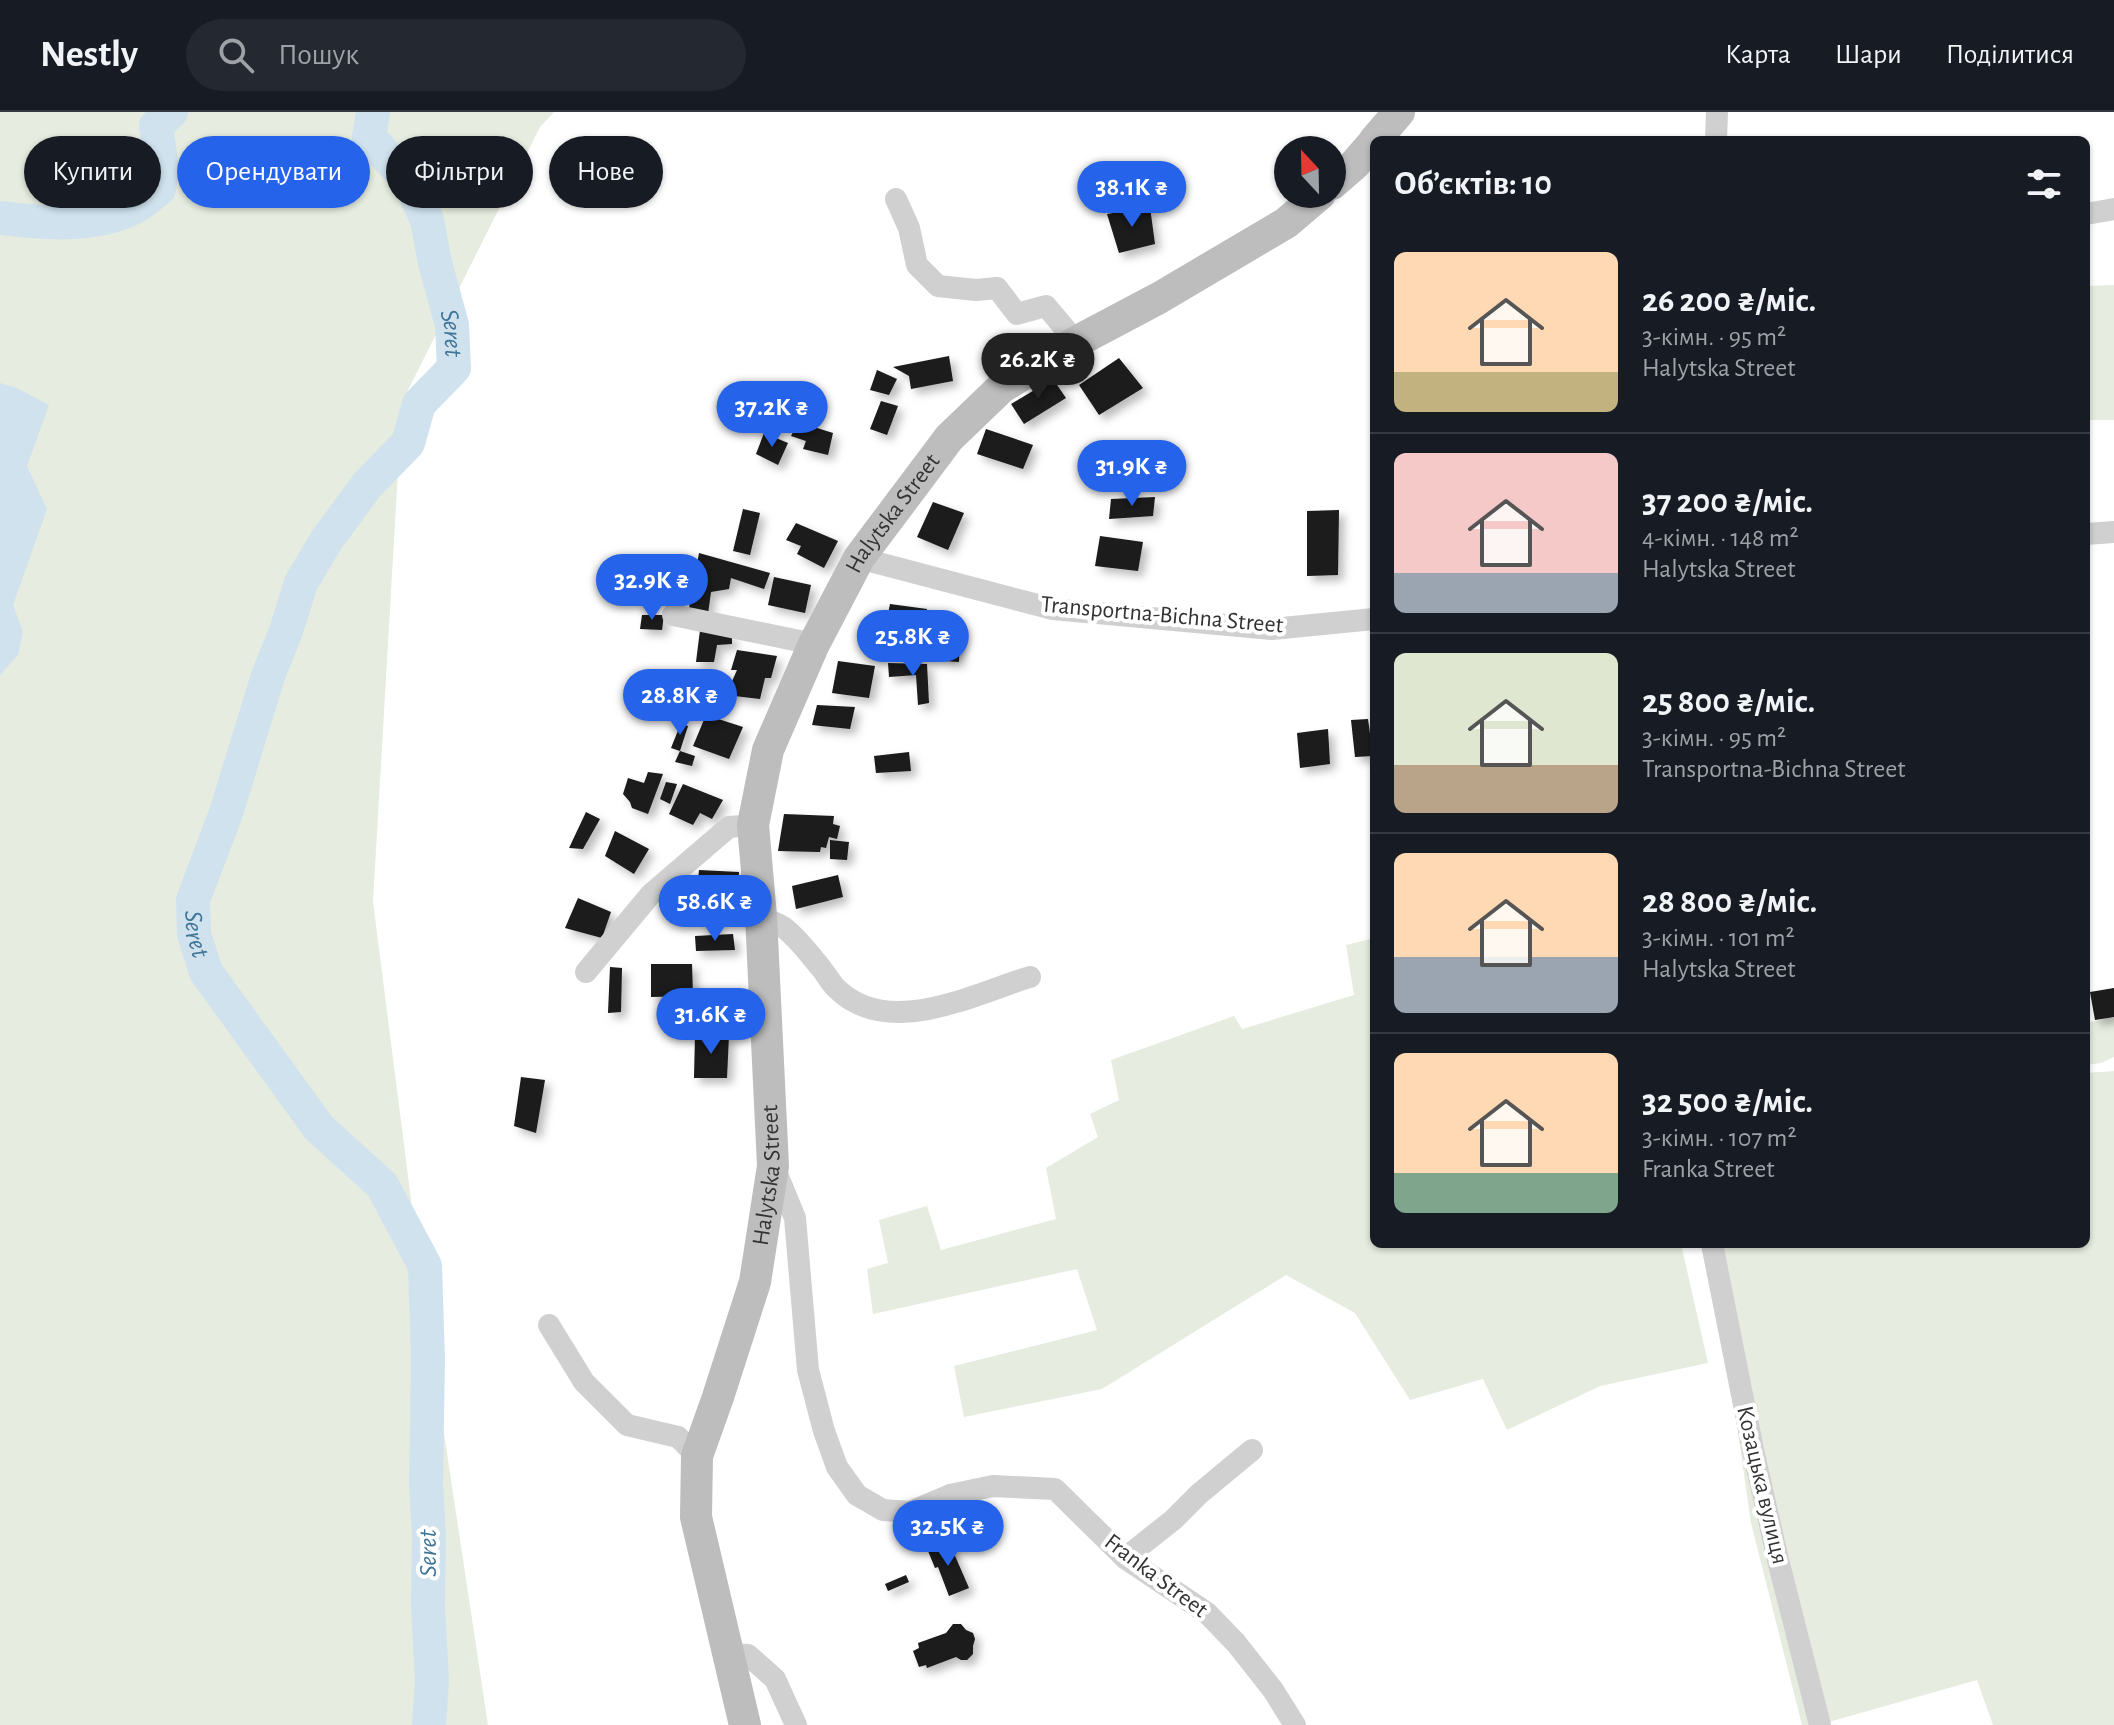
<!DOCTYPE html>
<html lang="uk">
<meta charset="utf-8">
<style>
:root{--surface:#171b24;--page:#242831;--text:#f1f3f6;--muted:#9ea1a6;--line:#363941;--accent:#2563eb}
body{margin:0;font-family:"Alegreya Sans",sans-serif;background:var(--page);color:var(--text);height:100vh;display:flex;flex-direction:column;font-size:30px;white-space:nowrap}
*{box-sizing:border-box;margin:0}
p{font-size:26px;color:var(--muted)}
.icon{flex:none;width:44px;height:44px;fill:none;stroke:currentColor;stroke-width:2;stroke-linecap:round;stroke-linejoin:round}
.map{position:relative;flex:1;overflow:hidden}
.panel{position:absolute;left:1370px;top:24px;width:720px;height:1112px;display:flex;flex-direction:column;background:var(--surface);border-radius:12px;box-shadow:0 2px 6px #0004}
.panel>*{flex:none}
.banner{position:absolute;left:24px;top:24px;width:760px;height:72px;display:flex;gap:16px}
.needle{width:52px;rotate:338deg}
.fabs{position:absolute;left:1274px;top:24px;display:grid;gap:16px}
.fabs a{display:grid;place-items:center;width:72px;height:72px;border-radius:50%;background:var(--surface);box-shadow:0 2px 6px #0004;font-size:40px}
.price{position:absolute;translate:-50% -68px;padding:0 18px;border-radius:28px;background:var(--accent);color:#fff;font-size:26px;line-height:52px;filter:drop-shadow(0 2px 4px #0008)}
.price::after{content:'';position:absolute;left:50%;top:48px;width:24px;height:18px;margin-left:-12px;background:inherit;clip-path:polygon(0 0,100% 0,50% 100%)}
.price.active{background:#222;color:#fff}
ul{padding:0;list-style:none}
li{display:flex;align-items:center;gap:24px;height:200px;padding:0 24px}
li+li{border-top:2px solid var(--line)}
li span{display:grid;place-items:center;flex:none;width:224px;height:160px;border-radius:12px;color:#555}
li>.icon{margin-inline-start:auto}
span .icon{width:96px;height:96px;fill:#fffc;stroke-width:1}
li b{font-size:34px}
h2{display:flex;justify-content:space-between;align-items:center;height:96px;padding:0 24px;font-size:34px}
.tag{padding:0 28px;border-radius:36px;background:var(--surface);box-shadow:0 2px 6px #0004;font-size:28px;line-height:72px}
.tag.active{background:var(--accent);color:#fff}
header{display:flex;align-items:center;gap:48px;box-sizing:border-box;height:112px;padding:0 40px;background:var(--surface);border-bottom:2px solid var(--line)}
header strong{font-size:38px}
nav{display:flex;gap:44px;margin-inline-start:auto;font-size:28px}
.search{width:560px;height:72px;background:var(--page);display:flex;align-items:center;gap:20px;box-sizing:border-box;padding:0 28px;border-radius:44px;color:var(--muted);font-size:30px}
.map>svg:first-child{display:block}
.green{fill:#e6ecdf}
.water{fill:#cfe2ee}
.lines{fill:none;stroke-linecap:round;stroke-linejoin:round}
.river{stroke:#cfe2ee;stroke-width:34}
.building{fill:#1a1a1a;filter:url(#shadow)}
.minor{stroke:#d0d0d0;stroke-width:22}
.secondary{stroke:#bdbdbd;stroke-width:32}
.labels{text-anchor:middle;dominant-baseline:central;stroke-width:8;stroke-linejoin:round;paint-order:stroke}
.street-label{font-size:24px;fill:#333;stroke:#fff}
.water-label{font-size:26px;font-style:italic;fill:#3f7597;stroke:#fff}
</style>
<header>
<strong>Nestly</strong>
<div class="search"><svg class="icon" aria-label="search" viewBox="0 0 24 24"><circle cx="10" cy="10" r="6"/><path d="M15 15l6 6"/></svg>Пошук</div>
<nav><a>Карта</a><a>Шари</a><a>Поділитися</a></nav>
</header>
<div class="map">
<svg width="2114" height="1613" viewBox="0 0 2114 1613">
<defs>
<filter id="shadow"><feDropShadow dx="5.5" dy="5.5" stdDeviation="4" flood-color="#0004"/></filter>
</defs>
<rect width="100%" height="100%" fill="#fff"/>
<!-- green -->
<g class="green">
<path d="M0,0H554L540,15L402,290L373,790L424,1189L488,1613H0Z"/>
<path d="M2114,173V308H2086V174Z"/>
<path d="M1374,826V1132H1681L1708,1251L1600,1274L1507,1318L1483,1267L1410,1288L1355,1201L1286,1163L1102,1277L964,1305L954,1254L1097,1218L1077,1157L873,1202L867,1157L888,1151L879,1108L927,1094L941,1138L1056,1107L1046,1056L1098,1025L1090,1002L1119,988L1111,948L1234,904L1242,917L1354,883L1346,833Z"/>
<path d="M2109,906H2114V945L2101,951L2086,953V911Z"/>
<path d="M2114,959V1613H1993L1977,1568L1818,1613H1802L1751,1411L1711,1132H2086V961Z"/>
</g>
<!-- water -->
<path class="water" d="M0,271L17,276L49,293L27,354L47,397L13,493L23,520L18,543L0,563Z"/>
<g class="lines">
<!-- river -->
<g class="river">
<path id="s1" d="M373,0L369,25L409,69L427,108L435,151L452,213L454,256L419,292L408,331L367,373L326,429L301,471L286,519L268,564L226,701L193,788L194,822L206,860L319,1016L382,1073L425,1154L428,1247L426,1372L429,1422L428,1494L432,1568L429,1613"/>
<path d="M0,106C43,111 92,116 133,96C142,92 151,83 159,77L162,56L156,14L171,0"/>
</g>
</g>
<!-- building -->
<g class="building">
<path d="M1150,95L1155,132L1119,141L1107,102Z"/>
<path d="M949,244L953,269L911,277L909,264L893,255Z"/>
<path d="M1119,246L1143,276L1099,303L1079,273Z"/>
<path d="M877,258L897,267L889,283L870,278Z"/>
<path d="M1053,267L1066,286L1024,312L1011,292Z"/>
<path d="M881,289L898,294L887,323L870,317Z"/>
<path d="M798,310L833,321L828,343L803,337L806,329L791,324Z"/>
<path d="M986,317L1033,333L1023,357L977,342Z"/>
<path d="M764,321L788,331L778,353L756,342Z"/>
<path d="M1155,385L1153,404L1109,407L1111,387Z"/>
<path d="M933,390L964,401L948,438L917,425Z"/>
<path d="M743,397L760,401L750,443L733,439Z"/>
<path d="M1339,398L1338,463L1307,464V399Z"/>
<path d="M796,411L838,429L824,456L797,442L801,434L786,428Z"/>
<path d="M1100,424L1143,430L1138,459L1095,454Z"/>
<path d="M699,441L770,461L764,477L731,466L729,477L711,480L708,502L689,496Z"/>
<path d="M774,465L811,473L805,501L768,493Z"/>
<path d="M890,492L927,497L923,532L883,525Z"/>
<path d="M642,503H664L662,518L640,517Z"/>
<path d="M946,515L960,517L959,550L944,549Z"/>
<path d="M700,518L732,523V532L717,533L714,550H696Z"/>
<path d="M737,538L777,544L771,566H765L760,587L726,583L737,558H731Z"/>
<path d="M838,549L875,554L869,586L832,581Z"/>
<path d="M888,551L927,552L929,591L918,593L916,563L889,565Z"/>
<path d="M675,569L717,580V596L675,588Z"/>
<path d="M817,593L855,595L850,617L812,613Z"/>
<path d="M706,603L743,615L729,647L693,634Z"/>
<path d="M1368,607L1373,644L1355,645L1351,608Z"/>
<path d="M681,611L688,614L680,639L671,636Z"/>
<path d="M1328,617L1330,652L1300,656L1297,621Z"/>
<path d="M680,639L695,644L692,654L675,650Z"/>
<path d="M909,640L911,659L876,661L874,644Z"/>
<path d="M648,660L663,662L648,702L632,696L630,690L623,682L628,666L644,671Z"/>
<path d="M666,670L677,672L670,692L660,687Z"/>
<path d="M683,672L723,688L712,707L700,701L693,713L669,702Z"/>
<path d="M586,700L600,707L583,737L569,736Z"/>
<path d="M784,702L834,704L833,712L840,714L837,727L829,725L826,736L821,735L820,740L778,739Z"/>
<path d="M615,719L649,737L634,762L605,744Z"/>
<path d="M830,728L849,730L847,748L830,747Z"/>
<path d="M699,758L739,760L737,800L695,797Z"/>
<path d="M838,763L843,785L796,797L792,774Z"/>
<path d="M578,786L611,800L602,826L565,816Z"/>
<path d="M733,822L735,838L696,839L695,824Z"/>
<path d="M651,852H692L693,884L651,885Z"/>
<path d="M610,855L622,856L621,900L608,901Z"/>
<path d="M2114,876V905L2095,908L2090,880Z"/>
<path d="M695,923H729L727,966H694Z"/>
<path d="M521,965L545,968L536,1021L514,1014Z"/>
<path d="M944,1430L945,1432L949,1430L969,1476L949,1484L938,1455L935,1456L928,1439V1436Z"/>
<path d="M906,1463L909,1470L888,1479L885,1472Z"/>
<path d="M953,1512H961L966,1518L973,1521L975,1527L973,1534V1542L967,1548H961L956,1545L927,1556L926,1553L919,1555L913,1539L919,1536L918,1531L946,1521Z"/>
</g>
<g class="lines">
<!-- minor -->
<g class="minor">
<path d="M1716,28L1717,0"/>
<path d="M896,87L909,116L917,153L938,174L976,178L997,176L1017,202L1046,194L1067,219L1074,231"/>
<path d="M2086,102L2114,97"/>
<path d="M2086,422L2114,420"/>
<path d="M859,446L1053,497L1272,517L1374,507"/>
<path d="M673,503L814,532"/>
<path d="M761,804C768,808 776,811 783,815C797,825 810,843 821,856C826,862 830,870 836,876C888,928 973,882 1030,865"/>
<path d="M586,860L651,782L729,715L753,713"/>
<path d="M774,1055L795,1106L808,1258L824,1319L837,1355L857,1383L883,1398L910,1400L950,1383L993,1374L1055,1377L1125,1446L1207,1501L1236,1531L1273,1578L1295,1613"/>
<path d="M1712,1132L1753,1338L1778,1448L1820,1613"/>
<path d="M549,1213L584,1270L627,1313L678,1325L697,1344"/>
<path d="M1125,1446L1173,1408L1199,1382L1252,1338"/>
<path d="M730,1542L748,1543L775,1567L796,1613"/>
</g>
<!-- secondary -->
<g class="secondary">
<path d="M1375,28L1399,0"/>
<path d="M1332,72L1354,53L1374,30"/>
<path id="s2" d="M745,1613L696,1405L697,1344L718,1285L755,1170L773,1054L761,804L753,713L768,638L814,532L859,446L949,326L1001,276L1074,231L1159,186L1286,111L1320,82"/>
</g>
</g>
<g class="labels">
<!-- street labels -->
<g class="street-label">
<text stroke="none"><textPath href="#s2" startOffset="1262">Halytska Street</textPath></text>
<text transform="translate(1162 503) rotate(5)">Transportna-Bichna Street</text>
<text stroke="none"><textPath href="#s2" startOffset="566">Halytska Street</textPath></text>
<text transform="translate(1762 1373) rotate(77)">Козацька вулиця</text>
<text transform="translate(1156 1464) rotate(37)">Franka Street</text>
</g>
<!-- water labels -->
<g class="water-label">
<text stroke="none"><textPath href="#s1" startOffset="244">Seret</textPath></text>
<text stroke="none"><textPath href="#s1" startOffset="916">Seret</textPath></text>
<text transform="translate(428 1441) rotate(-90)">Seret</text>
</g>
</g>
</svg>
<div class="fabs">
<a><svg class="needle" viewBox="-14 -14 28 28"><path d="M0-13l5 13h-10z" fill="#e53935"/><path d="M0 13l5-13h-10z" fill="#9ea1a6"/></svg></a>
</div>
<b class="price" style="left:1132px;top:117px">38.1K ₴</b>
<b class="price active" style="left:1038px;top:289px">26.2K ₴</b>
<b class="price" style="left:772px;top:337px">37.2K ₴</b>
<b class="price" style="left:1132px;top:396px">31.9K ₴</b>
<b class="price" style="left:652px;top:510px">32.9K ₴</b>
<b class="price" style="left:913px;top:566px">25.8K ₴</b>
<b class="price" style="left:680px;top:625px">28.8K ₴</b>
<b class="price" style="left:715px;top:831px">58.6K ₴</b>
<b class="price" style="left:711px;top:944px">31.6K ₴</b>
<b class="price" style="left:948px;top:1456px">32.5K ₴</b>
<div class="banner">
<a class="tag">Купити</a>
<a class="tag active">Орендувати</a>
<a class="tag">Фільтри</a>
<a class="tag">Нове</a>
</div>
<section class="panel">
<h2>Об’єктів: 10<svg class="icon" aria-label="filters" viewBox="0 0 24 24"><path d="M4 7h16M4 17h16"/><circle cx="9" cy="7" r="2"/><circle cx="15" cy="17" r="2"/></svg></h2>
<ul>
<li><span style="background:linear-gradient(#ffd9b3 75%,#c2b280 0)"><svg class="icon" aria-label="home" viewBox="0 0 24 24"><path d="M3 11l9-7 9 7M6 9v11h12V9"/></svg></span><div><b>26 200 ₴/міс.</b><p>3-кімн. · 95 m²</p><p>Halytska Street</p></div></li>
<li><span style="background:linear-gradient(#f6c9c9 75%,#9aa5b1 0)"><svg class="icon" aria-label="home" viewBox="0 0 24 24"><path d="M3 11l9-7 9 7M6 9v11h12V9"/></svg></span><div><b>37 200 ₴/міс.</b><p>4-кімн. · 148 m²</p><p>Halytska Street</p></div></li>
<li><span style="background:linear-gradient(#dfe7d0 70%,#b9a48a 0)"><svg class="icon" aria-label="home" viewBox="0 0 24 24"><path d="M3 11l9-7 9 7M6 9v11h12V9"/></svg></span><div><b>25 800 ₴/міс.</b><p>3-кімн. · 95 m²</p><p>Transportna-Bichna Street</p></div></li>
<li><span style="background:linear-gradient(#ffd9b3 65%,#9aa5b1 0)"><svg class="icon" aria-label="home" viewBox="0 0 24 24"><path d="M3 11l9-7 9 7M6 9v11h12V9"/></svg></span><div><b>28 800 ₴/міс.</b><p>3-кімн. · 101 m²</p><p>Halytska Street</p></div></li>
<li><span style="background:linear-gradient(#ffd9b3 75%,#7fa58c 0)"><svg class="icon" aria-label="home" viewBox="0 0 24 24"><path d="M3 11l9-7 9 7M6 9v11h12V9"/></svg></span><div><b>32 500 ₴/міс.</b><p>3-кімн. · 107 m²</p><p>Franka Street</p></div></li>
</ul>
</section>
</div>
